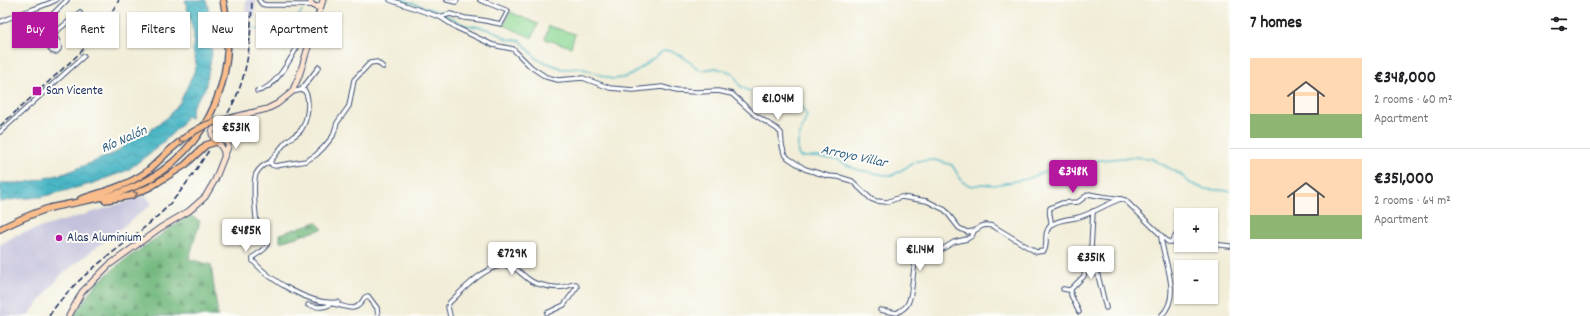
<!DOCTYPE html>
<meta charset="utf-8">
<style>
:root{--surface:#fff;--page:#f6f6f6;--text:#202124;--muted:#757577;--line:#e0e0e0;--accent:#b5179e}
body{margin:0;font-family:Dekko,sans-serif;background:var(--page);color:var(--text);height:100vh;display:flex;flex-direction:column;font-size:15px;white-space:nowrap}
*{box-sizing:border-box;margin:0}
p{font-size:13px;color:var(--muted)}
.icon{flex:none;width:22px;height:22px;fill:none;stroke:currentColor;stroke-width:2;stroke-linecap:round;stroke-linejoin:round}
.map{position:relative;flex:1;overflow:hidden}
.drawer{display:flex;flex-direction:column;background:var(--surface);width:360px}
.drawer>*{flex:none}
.top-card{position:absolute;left:12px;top:12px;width:380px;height:36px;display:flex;gap:8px}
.controls{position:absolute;left:1174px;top:208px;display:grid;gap:8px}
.controls a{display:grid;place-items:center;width:44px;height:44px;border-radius:0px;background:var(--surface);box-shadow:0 1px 3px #0004;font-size:20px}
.price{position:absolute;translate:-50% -34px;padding:0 9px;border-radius:4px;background:#fff;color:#222;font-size:13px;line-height:26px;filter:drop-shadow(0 1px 2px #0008)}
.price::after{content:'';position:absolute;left:50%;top:24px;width:12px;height:9px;margin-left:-6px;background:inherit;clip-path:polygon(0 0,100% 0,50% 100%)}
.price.on{background:var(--accent);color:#fff}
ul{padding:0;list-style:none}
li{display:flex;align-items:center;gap:12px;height:100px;padding:0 20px}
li+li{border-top:1px solid var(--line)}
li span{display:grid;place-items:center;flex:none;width:112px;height:80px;border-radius:0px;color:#555}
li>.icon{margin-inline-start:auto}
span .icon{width:48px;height:48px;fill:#fffc;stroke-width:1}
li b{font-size:17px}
h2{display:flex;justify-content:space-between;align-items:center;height:48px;padding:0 20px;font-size:17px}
.chip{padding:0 14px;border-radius:0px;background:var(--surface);box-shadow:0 1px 3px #0004;font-size:14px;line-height:36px}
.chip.on{background:var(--accent);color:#fff}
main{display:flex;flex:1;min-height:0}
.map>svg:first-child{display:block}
.industrial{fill:#c3c1db}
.forest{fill:url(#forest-firs);stroke:#46746e}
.park{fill:#8dd894;stroke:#548479}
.water{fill:url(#water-waves);stroke:#327292}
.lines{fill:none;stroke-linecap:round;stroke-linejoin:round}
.stream{stroke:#4ab6c5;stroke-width:1.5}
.street-casing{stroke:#3b4c70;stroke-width:5.5}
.secondary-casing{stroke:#3b4c70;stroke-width:7}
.primary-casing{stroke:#3b4c70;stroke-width:8}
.street{stroke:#fff;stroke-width:3.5}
.secondary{stroke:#fde4d0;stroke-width:5}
.primary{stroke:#f9bc8a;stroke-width:5.5}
.rail{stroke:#1b2f5e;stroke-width:1.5;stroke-dasharray:6 3;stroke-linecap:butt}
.primary-bridge-casing{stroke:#3b4c70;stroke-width:8;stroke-linecap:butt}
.primary-bridge{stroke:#f9bc8a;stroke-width:5.5}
.oneway{stroke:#7f6e72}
.poi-dot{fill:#b5179e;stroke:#fdfcf7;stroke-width:1.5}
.labels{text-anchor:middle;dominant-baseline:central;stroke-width:4;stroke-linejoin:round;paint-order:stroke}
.poi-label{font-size:13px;fill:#1b2f5e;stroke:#fdfcf7;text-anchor:start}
.water-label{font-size:14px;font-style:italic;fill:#2b5e82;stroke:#fdfcf7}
</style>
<main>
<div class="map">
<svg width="1230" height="316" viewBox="0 0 1230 316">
<defs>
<pattern id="forest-firs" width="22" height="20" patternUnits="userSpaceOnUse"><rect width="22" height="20" fill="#72b87e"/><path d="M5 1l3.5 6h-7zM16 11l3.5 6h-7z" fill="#5d966a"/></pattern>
<pattern id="water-waves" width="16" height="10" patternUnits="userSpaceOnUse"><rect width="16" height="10" fill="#4ab6c5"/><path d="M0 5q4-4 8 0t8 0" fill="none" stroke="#3d94a3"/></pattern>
</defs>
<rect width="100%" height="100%" fill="#fdfcf7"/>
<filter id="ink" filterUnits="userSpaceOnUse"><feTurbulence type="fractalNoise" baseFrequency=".025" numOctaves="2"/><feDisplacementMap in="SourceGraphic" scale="8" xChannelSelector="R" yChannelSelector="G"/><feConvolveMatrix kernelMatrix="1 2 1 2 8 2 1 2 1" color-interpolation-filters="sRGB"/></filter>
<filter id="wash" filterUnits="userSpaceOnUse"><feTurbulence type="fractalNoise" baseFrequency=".012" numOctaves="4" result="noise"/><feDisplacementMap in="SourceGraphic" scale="16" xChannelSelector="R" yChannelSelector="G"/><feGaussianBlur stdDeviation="0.9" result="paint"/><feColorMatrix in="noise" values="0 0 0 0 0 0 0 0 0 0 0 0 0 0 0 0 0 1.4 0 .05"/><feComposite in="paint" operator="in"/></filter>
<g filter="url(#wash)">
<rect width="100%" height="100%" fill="#f1edd8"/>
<!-- industrial -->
<g class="industrial">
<path d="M246,0H256L254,18H245Z"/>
<path d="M145,195L152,204L60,276L28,316H0V245L16,235L130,201Z"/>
</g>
<!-- forest -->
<g class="forest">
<path d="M189,215L200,221L189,259L211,265L218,316H73L95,285L122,262Z"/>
<path d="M316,222L323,229L280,242V234Z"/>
</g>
<!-- park -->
<g class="park">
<path d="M510,12L538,24L532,38L504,25Z"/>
<path d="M549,26L575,34L571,47L545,39Z"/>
</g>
<!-- water -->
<path class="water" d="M185,0H206L208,6L212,53L205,89L193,105L190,118L186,116L181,125L158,147L128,170L91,184L41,197L17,199L0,202L1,183H24L66,173L115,153L131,140L148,132L168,117L180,102L194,72L196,63L193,51L194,34Z"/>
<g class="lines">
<!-- stream -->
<g class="stream">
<path d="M403,0L440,12L464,25L480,27L496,32L507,39L521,41L537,59L563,69L581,68L612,79L622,78L631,75L663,51H671L682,56L697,68L702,70L716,68L733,73L740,86L749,91L781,97L800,104L807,116C802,128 796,141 798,154L800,157H818L836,160L858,170L885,175H893L917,161L935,160L952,165L960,178L964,183L972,186L982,184L994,185L1027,179L1056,167L1074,163L1131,157L1150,158L1180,174L1190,183L1204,189L1230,191"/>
<path d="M236,27L249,28"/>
<path d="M254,28C283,38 286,36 302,11"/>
<path d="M209,34L219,32"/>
</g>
</g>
</g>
<g filter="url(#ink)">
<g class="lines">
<defs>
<g id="street">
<path d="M259,0L262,4L266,5H312"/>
<path d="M390,0L440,17L457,28L493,45L513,49L531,67L546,77L558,80L583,78L610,88L633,90L662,87L676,91L697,92L718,91L732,94L755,115L777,129L781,133L782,145L784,153L788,158L805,169L828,176L839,177L852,181L871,199L876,201L887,202L901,197L927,201L945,210L959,228L967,232L974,231L982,226L986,225L993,226L1036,252L1044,251C1049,243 1042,234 1051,225C1057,220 1067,219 1075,218C1091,215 1105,204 1121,199"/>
<path d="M447,0L456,2L457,0"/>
<path d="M440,17L450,14L465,18L481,20L501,24L508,11L480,0"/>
<path d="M0,22C18,13 38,9 56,0"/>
<path d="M42,25C49,32 61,39 59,49L56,52L52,51L48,45L52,35L80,12"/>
<path d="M26,38L39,28L67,0"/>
<path d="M301,90L305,91C311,101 307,121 301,130C298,134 292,137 288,140C281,147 276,154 270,162L272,165L275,166L306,161L316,155L324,147L333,136L337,123L349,106L354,80L370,63L377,62L383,67"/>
<path d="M257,91C279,89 299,42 310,24L315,18"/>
<path d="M292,92L301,90L319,67"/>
<path d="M0,132L84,56"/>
<path d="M270,162C265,164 259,168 256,174C252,184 256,220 258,231L260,233L265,236C272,248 261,251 253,257V261C271,281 311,306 338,302"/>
<path d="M1051,225C1052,219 1048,214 1050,208L1062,203L1078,202L1089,194C1101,197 1113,197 1125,200L1168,242H1172L1176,235L1181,232"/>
<path d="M1211,244L1230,246"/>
<path d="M1092,251L1106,308"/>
<path d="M1063,289L1069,290L1071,289L1084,276L1086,262L1091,249L1093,211"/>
<path d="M1071,289V295L1079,312"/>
<path d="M333,304C348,306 355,315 365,297L368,296L377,308L378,316"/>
<path d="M308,305C317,307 325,309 332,303"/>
<path d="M880,310L897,313C900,311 905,308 907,305C914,295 911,271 917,257L931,256L954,242L967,239L972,236L974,231"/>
<path d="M450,316L448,307L449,303C463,290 493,256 514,268C524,274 529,283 542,285C549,287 557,288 564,287C568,286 572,284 576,284L577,287L564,305L547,313"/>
<path d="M1161,316C1183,295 1163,261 1161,237"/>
</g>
<g id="secondary">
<path d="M310,0L312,5L316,7L321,6L323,0"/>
<path d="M216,126C224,122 230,126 231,135"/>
<path d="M226,142L235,127L250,113"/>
<path d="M224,154C224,143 211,142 212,132C213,128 217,125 218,121L267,109L277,104L292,92L299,76L321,6"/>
<path d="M69,316L82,292L109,265L160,228L189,211L205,197L215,180L228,147V140"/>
</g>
<g id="primary">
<path d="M81,199C103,192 126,186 145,173C154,166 162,157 170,150"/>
<path d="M105,200L130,196L152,186L185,165L206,145L216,142"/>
<path d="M0,229C16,221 33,213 50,208C74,202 98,200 121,192C202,164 242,81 223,0"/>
</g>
</defs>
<!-- street casing -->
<use href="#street" class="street-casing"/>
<!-- secondary casing -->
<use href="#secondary" class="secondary-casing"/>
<!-- primary casing -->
<use href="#primary" class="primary-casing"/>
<!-- street -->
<use href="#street" class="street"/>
<!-- secondary -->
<use href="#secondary" class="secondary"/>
<!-- primary -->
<use href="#primary" class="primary"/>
<!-- rail -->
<g class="rail">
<path d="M228,113C233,104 238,94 241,84C250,57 251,29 252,0"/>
<path d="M0,126L79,54L102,28L119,0"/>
<path d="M49,316C77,273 123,248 160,214C180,195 195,171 210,149"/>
</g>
<defs>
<path id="primary-bridge" d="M170,150C186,136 199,126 218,121"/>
</defs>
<!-- primary-bridge casing -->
<use href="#primary-bridge" class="primary-bridge-casing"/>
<!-- primary-bridge -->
<use href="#primary-bridge" class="primary-bridge"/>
</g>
<!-- one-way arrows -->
<defs><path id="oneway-chevron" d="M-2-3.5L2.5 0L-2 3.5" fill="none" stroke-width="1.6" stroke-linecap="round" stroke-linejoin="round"/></defs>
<g class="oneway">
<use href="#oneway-chevron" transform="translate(181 140) rotate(139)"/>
<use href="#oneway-chevron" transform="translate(135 194) rotate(-19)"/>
</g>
</g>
<!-- markers -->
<g class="poi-dot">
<rect x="32" y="86" width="10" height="10" rx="2"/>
<circle cx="59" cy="238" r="4"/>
</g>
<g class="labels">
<!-- poi labels -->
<g class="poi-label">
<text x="46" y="91">San Vicente</text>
<text x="67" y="238">Alas Aluminium</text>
</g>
<!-- water labels -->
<g class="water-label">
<text transform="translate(124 140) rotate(-24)">Río Nalón</text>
<text transform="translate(854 157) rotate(12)">Arroyo Villar</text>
</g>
</g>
</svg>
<div class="controls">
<a>+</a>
<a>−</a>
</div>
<b class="price" style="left:778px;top:121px">€1.04M</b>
<b class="price" style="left:236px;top:150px">€531K</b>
<b class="price on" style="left:1073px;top:194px">€348K</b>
<b class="price" style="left:246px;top:253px">€485K</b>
<b class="price" style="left:920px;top:272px">€1.14M</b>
<b class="price" style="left:512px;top:276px">€729K</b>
<b class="price" style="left:1091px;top:280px">€351K</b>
<div class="top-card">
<a class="chip on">Buy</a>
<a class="chip">Rent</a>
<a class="chip">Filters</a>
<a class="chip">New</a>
<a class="chip">Apartment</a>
</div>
</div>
<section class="drawer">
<h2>7 homes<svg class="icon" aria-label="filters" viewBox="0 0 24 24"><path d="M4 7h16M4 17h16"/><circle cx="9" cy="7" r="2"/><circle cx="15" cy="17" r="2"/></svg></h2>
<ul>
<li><span style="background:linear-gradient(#ffd9b3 70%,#8fb573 0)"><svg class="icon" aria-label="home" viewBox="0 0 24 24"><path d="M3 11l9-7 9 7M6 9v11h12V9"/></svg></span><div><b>€348,000</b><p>2 rooms · 60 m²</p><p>Apartment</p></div></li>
<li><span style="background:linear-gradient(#ffd9b3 70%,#8fb573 0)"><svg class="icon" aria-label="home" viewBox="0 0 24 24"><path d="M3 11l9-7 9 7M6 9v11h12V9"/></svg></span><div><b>€351,000</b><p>2 rooms · 64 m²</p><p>Apartment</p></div></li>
</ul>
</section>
</main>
